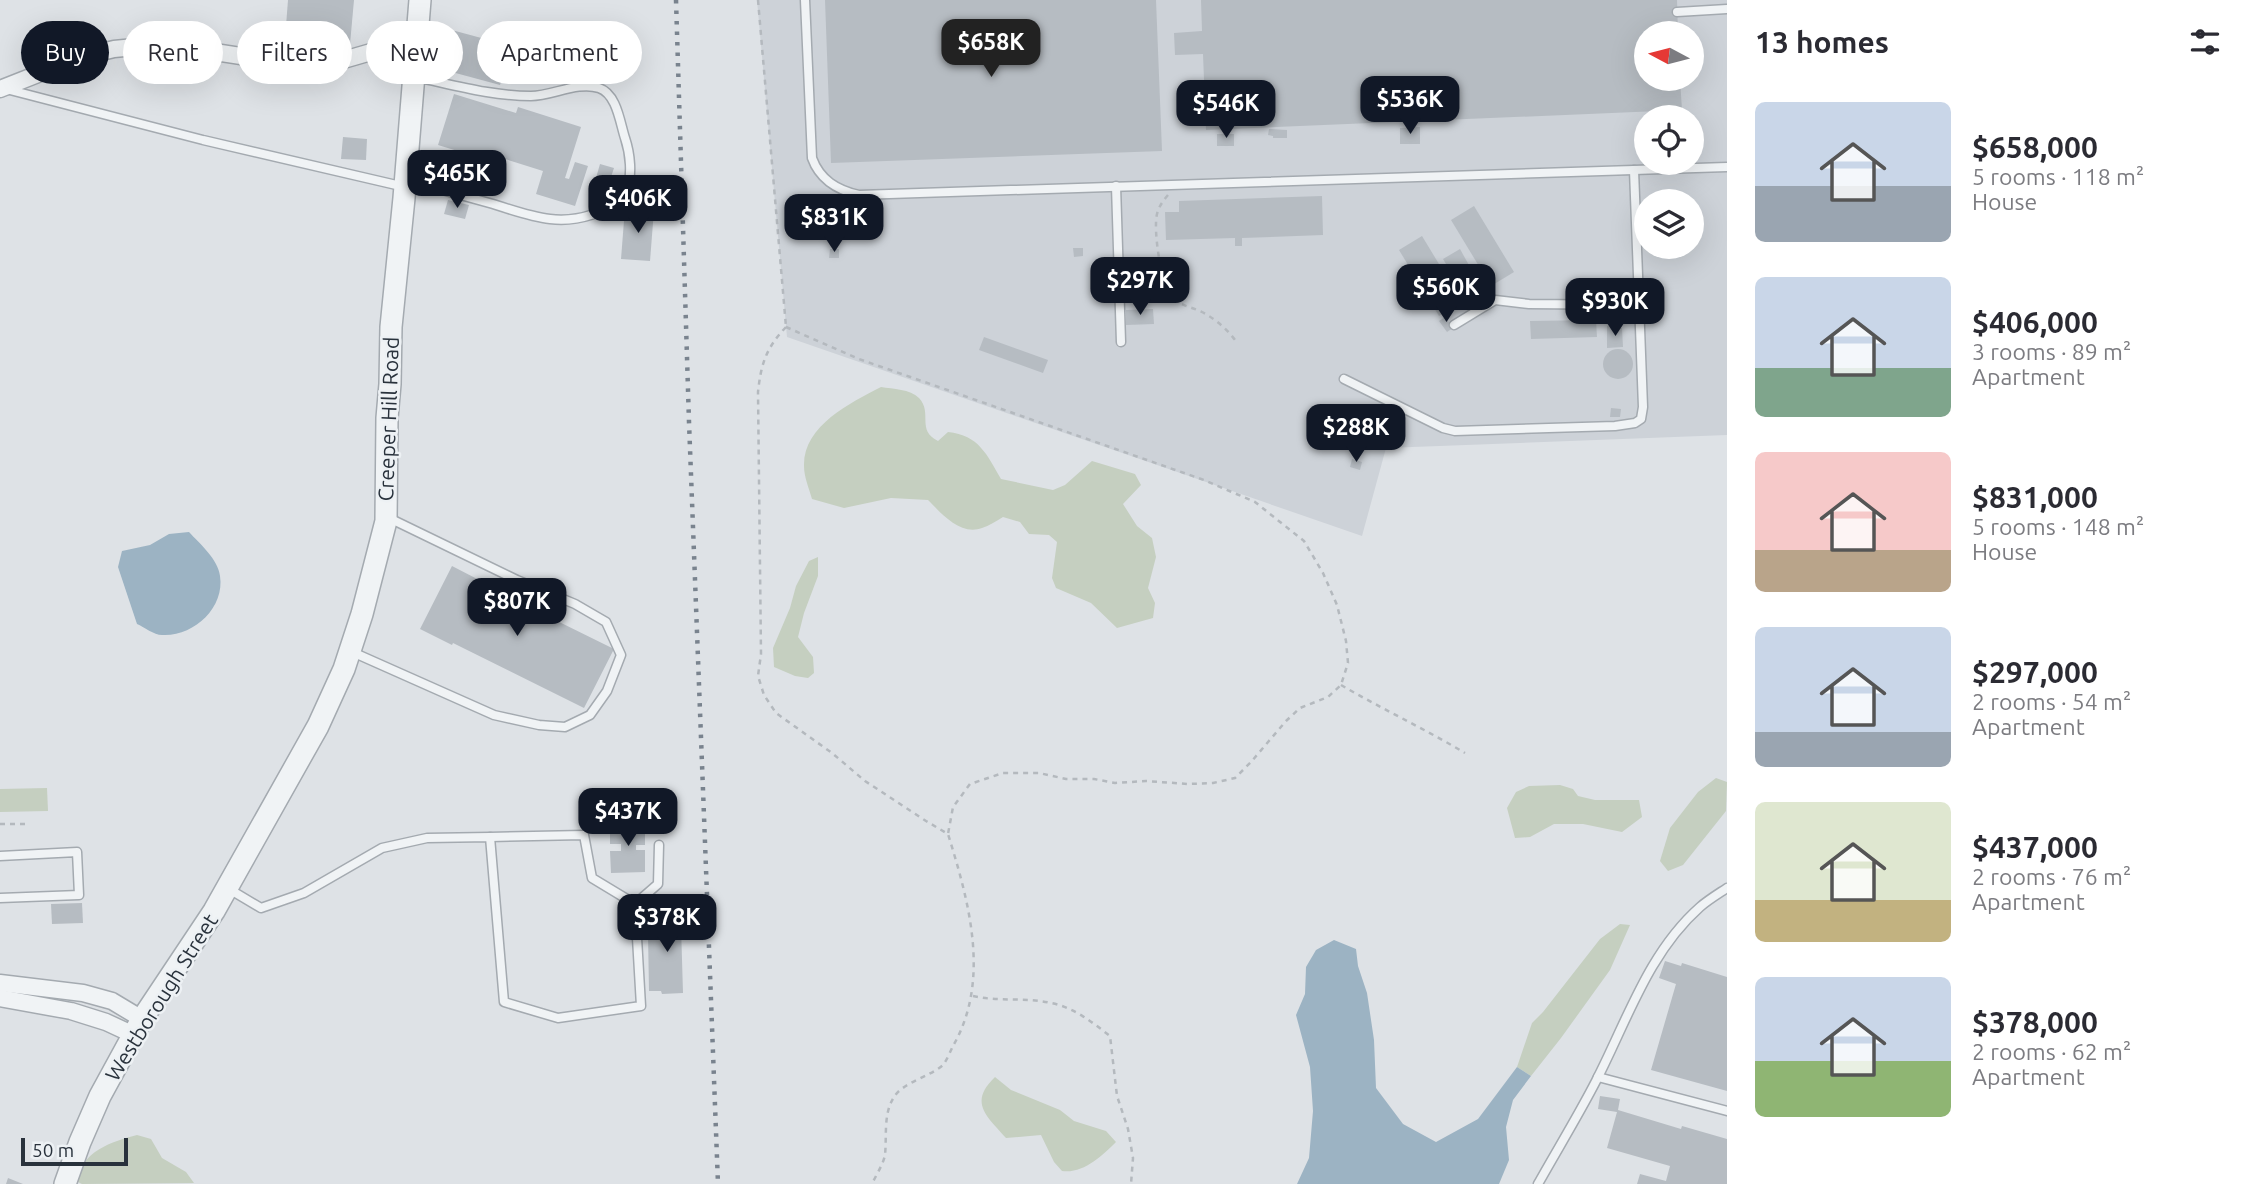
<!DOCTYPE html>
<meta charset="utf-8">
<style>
:root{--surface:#fff;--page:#f2f2f3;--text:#2b2b33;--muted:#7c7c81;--accent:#111827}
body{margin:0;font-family:Ubuntu,sans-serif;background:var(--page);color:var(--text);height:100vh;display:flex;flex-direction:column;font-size:26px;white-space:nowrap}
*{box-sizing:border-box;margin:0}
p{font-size:23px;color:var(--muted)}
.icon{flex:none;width:38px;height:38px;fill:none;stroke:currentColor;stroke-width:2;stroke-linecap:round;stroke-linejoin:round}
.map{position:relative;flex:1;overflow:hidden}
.details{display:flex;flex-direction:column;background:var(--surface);width:525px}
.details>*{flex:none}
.top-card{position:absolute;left:21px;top:21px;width:665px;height:63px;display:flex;gap:14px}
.needle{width:46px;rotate:277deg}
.buttons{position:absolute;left:1634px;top:21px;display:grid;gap:14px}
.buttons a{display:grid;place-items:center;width:70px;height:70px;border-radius:50%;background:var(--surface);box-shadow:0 7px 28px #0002;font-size:35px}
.scale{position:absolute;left:21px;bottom:18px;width:107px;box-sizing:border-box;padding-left:7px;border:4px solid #29323c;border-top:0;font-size:19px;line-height:24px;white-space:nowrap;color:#29323c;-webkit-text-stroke:5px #edf1f4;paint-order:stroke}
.price{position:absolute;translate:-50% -60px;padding:0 16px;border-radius:14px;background:var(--accent);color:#fff;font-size:23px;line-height:46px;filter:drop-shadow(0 2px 4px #0008)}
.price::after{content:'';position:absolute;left:50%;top:42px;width:21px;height:16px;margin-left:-10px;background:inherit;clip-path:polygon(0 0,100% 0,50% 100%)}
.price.selected{background:#222;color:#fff}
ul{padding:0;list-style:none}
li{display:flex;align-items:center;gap:21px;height:175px;padding:0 28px}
li span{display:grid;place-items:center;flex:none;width:196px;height:140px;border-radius:10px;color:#555}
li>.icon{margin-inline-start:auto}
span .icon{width:84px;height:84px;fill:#fffc;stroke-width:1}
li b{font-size:30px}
h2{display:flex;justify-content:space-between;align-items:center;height:84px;padding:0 28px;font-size:30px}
.chip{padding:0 24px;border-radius:32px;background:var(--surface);box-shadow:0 7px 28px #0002;font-size:24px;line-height:63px}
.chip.selected{background:var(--accent);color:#fff}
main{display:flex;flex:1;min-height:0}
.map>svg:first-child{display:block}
.built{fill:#cdd2d8;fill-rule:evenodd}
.green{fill:#c5cfc0}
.water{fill:#9cb3c3}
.building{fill:#b6bcc2}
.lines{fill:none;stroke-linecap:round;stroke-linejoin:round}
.service-casing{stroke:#a4aab0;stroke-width:11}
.minor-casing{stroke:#a4aab0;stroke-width:19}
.tertiary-casing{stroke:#a4aab0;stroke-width:24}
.path{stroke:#b4b9be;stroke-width:2.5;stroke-dasharray:5 5;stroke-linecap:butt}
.service{stroke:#f0f3f5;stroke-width:8}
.minor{stroke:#f0f3f5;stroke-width:16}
.tertiary{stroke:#f0f3f5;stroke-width:21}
.rail{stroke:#79838e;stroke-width:4.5;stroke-dasharray:3.5 7;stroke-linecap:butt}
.labels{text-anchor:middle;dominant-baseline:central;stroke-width:5;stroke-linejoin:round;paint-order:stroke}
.street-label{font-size:21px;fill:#29323c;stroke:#edf1f4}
</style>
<main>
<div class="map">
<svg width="1727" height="1184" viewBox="0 0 1727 1184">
<rect width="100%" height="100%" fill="#dee2e6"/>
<!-- built -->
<path class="built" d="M757,0H1727V435L1386,448L1362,536L787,337ZM1647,33H1692V79H1647ZM1647,117H1692V163H1647ZM1647,201H1692V247H1647Z"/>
<!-- green -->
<g class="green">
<path d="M881,387C893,389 910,389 919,398C933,413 916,430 938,441L948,432C979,435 987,455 1001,479L1053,490L1065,485L1092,461L1135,474L1141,485L1123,504L1137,526L1152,538L1156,557L1148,588L1155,603L1153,618L1117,628L1091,603L1056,588L1052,578L1057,542L1049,535L1029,534L1020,522L1003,517C996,521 989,526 982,528C960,536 941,513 928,500L891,498L844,508L812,499C809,488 804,477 804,466C803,426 850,403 881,387Z"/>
<path d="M818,557V576L804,613L798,637L813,657L814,673L808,678L795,676L774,667L773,648L790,608L796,586L809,561Z"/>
<path d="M1716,778L1727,782L1726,811L1683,865L1668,871L1660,861L1670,828L1698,792Z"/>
<path d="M1560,785L1573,789L1578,796L1595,800H1639L1642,817L1622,832L1583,824H1554L1530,837L1515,838L1507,808L1516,792L1529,786Z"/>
<path d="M47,788L48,811L0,812V789Z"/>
<path d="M1620,924L1630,925L1610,970L1561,1038L1531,1076L1517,1067L1532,1023L1543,1012L1600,939Z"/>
<path d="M995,1077L1011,1090L1060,1110L1074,1121L1106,1131L1116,1142C1102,1156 1083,1174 1062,1171L1054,1162L1041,1135L1006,1138C987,1116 968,1103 995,1077Z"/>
<path d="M137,1135L151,1139L162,1158L186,1172L194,1183L82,1184L78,1182C79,1152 113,1141 137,1135Z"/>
</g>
<!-- water -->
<g class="water">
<path d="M189,532C200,544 218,559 220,576C225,608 193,637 162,635C154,635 144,627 137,624L118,567L122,551L150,545L169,534Z"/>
<path d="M1334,940L1356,949L1358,966L1367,993L1374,1040L1376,1088L1403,1124L1436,1142L1478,1119L1517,1067L1531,1076L1513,1100L1506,1127L1509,1160L1499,1184H1297L1309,1158L1313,1111L1310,1067L1296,1015L1305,994L1306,967L1316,950Z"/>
</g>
<!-- building -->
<g class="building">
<path d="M288,0H354L350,44L285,39Z"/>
<path d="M825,0H1156L1162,151L831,163Z"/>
<path d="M1201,0H1677L1678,33H1647V79H1680L1682,110L1206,130L1203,54L1175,55L1174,33L1202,31Z"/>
<path d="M448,29L511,46L500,85L437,68Z"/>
<path d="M454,94L516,113L518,107L581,127L565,178L569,179L575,162L588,166L575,206L536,194L543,171L502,158L500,164L438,145Z"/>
<path d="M1420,127V144H1400V128Z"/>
<path d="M1269,129L1287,130V138H1273V136L1268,135Z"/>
<rect x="1217" y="134" width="17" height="12"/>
<path d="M343,137L367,139L366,160L341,159Z"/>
<path d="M600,164L614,168L607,189L594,185Z"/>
<path d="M1322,196L1323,235L1242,238V246H1235V238L1166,240L1165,212H1179V201Z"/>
<path d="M448,200L469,205L465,219L444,214Z"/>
<path d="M1474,206L1514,272L1491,286L1451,220Z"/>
<path d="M625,208L654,210L650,261L621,259Z"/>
<path d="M1422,236L1462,302L1439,316L1399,250Z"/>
<path d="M1073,248H1083V256L1074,257Z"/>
<path d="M830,249H839V258H829Z"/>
<path d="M1460,249L1470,267L1454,277L1443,259Z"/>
<path d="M1153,309L1154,324L1126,325V310Z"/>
<path d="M1445,317L1453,328L1447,332L1439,321Z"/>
<path d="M1596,320L1597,337L1531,339L1530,321Z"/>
<path d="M1607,326H1612V328H1622L1623,347L1607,348Z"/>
<path d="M984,337L1048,360L1043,373L979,350Z"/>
<circle cx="1618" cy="364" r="15"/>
<path d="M1611,408L1621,409L1620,417H1610Z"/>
<path d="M1352,459L1362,462L1360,470L1350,467Z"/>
<path d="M452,566L483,582L482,584L614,649L584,708L453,643L452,645L420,629Z"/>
<path d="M610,823H645V845H636V850H645V872L611,873L610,851H621V844H610Z"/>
<path d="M677,901L678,926H681L683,993L662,994L661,991H649L648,934H661V926H663V902Z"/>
<path d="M82,903L83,923L52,924L51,904Z"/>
<path d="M1665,961L1681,966L1682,963L1727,977V1091L1651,1070L1676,984L1659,978Z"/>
<path d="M1600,1096L1620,1099L1618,1110L1681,1129L1682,1126L1727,1139V1184H1637L1640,1174L1666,1181L1670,1166L1607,1148L1617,1112L1598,1109Z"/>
<path d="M8,1178L23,1184H6Z"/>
</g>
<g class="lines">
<defs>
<g id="service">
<path d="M805,0L812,158C820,180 837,190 859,195L1727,167"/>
<path d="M1677,12L1727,9"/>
<path d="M6,89L203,140L405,187"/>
<path d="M406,180C435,188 464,196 493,204C512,210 531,217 550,219C574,222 613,214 626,190C633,176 630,153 625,138C620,123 617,94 599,88C578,81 552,96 531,96C492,96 454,85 416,77"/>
<path d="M1116,186L1121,342"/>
<path d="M1454,325L1495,300L1529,304L1640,305"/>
<path d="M1344,379L1443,428L1455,431L1615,426L1635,423L1641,419L1643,407L1634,170"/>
<path d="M350,651L494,715L539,725L565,727L590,715L607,691L621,655L606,622L575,604L517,580L389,518"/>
<path d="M490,837L584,835L592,878L635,904"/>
<path d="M0,856L77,852L79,895L0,898"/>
<path d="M229,889L261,908L304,893L382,848L427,838L490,837L504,1002L558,1018L641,1006L635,904L658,884L659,845"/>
<path d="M1598,1077L1727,1111"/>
<path d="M1538,1184C1557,1150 1578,1116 1596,1081C1627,1021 1648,953 1700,907C1708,900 1718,894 1727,888"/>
</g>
<g id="minor">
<path d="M0,89L81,57L114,49L145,46H176L266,60L318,62L340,61L371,52L417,44"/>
<path d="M0,983L83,993L112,1001L142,1019"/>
<path d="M0,998L71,1011L106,1022L134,1035"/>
</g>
<path id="tertiary" d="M65,1184L80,1142L100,1096L142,1019L214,911L318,726L344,669L362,614L386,521L387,418L390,384L391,327L404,198L420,0"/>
</defs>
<!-- service casing -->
<use href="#service" class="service-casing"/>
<!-- minor casing -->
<use href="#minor" class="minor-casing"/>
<!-- tertiary casing -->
<use href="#tertiary" class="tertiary-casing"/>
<!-- path -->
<g class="path">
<path d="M758,0L786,327"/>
<path d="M1168,195C1163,201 1159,206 1157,214C1153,231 1161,285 1173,298C1181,306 1192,307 1202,312C1215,319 1226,328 1235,340"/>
<path d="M786,327L859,359L1204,480L1255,502L1304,541L1323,573L1337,605L1346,641L1348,663L1341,685L1328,697L1300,708L1286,721L1251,762L1235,778L1213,783L1188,784L1146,781L1115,783L1094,779H1066L1039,773H1003L970,784L953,807L948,834"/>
<path d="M786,327C766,348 761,364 758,392L761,654L758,676L764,695L776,713L832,753L865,781L926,821L948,834C969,902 991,980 953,1046C950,1052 947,1060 943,1065C931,1076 902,1083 894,1097C883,1114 887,1136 885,1155C883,1165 876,1175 872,1184"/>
<path d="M1341,685C1382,709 1425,729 1465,753"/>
<path d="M0,824H28"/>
<path d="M973,996C999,1002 1026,997 1051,1003C1073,1007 1092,1022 1110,1036L1117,1096L1128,1129L1133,1158L1131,1184"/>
</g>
<!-- service -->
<use href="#service" class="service"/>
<!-- minor -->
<use href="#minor" class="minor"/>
<!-- tertiary -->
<use href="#tertiary" class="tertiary"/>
<!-- rail -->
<path class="rail" d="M676,0L689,422L718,1184"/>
</g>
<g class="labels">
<!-- street labels -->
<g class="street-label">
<text transform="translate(388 419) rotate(-88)">Creeper Hill Road</text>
<text transform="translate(161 997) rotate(-58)">Westborough Street</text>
</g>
</g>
</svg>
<div class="buttons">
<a><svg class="needle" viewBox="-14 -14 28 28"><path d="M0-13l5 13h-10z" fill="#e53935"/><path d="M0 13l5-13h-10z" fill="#7c7c81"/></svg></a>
<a><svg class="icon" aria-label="locate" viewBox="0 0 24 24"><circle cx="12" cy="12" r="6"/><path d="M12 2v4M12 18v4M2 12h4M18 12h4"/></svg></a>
<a><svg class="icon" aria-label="layers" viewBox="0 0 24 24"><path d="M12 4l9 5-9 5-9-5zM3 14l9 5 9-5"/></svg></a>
</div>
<div class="scale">50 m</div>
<b class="price selected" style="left:991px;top:79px">$658K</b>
<b class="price" style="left:1410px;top:136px">$536K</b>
<b class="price" style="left:1226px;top:140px">$546K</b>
<b class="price" style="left:457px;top:210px">$465K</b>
<b class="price" style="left:638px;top:235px">$406K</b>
<b class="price" style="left:834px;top:254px">$831K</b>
<b class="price" style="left:1140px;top:317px">$297K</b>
<b class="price" style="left:1446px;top:324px">$560K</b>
<b class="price" style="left:1615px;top:338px">$930K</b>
<b class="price" style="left:1356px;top:464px">$288K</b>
<b class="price" style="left:517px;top:638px">$807K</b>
<b class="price" style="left:628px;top:848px">$437K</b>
<b class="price" style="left:667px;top:954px">$378K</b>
<div class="top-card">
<a class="chip selected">Buy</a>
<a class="chip">Rent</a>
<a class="chip">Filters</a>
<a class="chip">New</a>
<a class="chip">Apartment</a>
</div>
</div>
<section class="details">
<h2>13 homes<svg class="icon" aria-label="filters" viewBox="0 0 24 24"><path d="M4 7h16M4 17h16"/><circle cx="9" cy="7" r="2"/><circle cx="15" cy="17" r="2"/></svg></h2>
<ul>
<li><span style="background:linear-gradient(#c9d6e8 60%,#9aa5b1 0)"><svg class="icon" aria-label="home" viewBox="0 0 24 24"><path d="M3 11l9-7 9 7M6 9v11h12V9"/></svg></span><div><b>$658,000</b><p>5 rooms · 118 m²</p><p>House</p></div></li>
<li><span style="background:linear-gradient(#c9d6e8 65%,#7fa58c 0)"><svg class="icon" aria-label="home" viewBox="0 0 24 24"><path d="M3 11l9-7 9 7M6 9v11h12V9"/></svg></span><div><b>$406,000</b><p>3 rooms · 89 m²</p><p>Apartment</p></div></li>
<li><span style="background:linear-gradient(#f6c9c9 70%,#b9a48a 0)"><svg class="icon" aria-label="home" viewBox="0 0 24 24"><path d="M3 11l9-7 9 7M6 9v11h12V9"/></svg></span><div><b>$831,000</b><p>5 rooms · 148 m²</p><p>House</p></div></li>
<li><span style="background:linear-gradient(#c9d6e8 75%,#9aa5b1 0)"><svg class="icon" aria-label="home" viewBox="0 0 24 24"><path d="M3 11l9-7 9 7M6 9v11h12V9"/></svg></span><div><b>$297,000</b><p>2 rooms · 54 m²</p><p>Apartment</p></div></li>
<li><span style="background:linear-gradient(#dfe7d0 70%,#c2b280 0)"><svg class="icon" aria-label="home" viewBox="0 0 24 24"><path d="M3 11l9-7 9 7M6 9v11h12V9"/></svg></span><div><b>$437,000</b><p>2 rooms · 76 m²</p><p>Apartment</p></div></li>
<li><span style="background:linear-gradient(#c9d6e8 60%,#8fb573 0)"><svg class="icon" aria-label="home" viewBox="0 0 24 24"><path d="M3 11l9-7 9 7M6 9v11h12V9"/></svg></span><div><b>$378,000</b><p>2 rooms · 62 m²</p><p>Apartment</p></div></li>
</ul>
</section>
</main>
